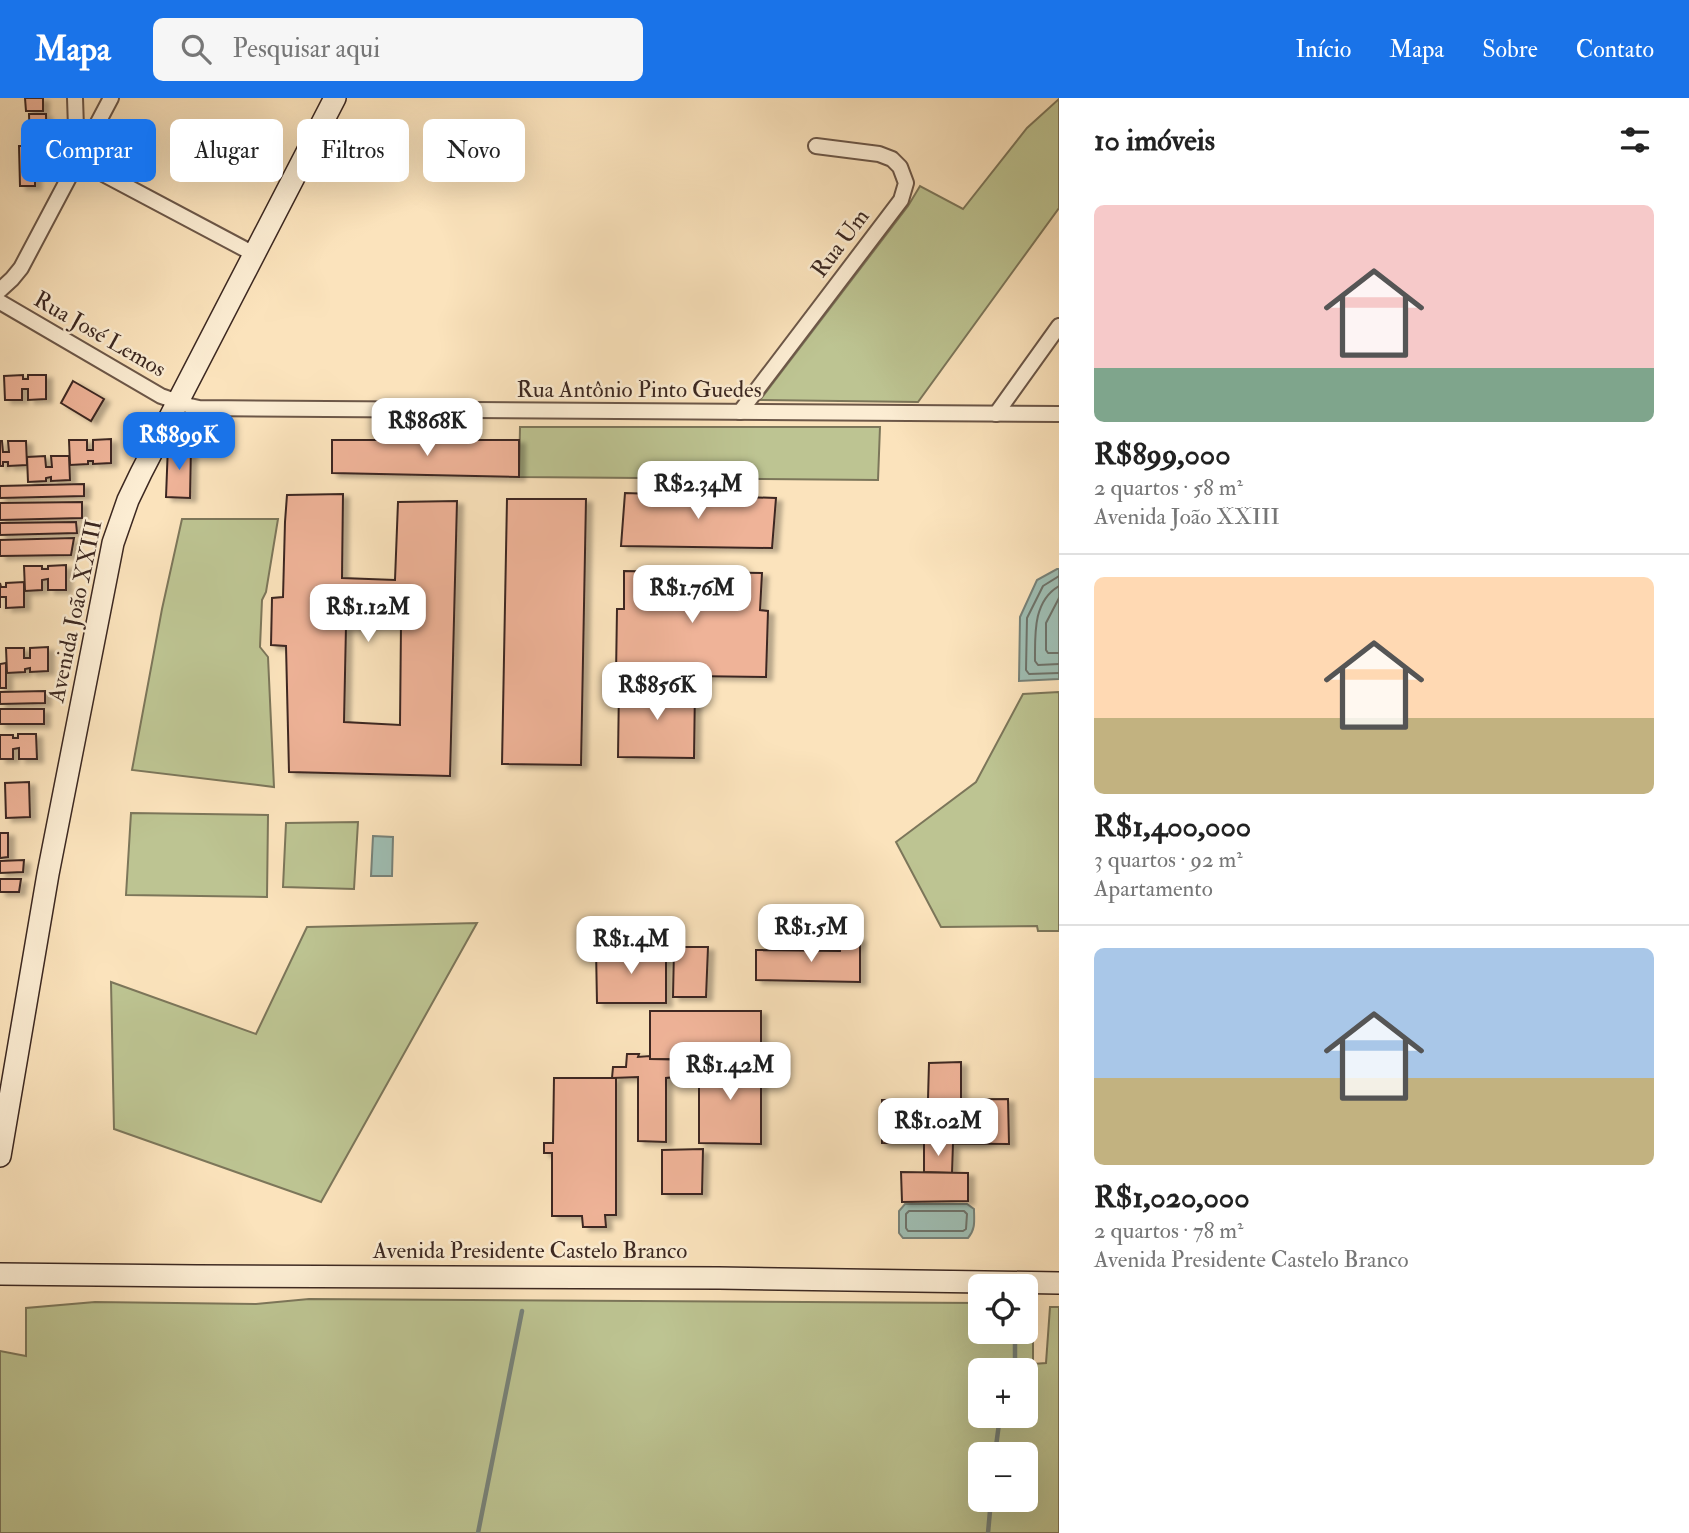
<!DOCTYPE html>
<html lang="pt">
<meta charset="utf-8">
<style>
:root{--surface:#fff;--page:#f6f6f6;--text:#222;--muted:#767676;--line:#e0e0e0;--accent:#1a73e8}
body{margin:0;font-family:"IM FELL Double Pica",serif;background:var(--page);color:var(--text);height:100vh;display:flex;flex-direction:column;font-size:26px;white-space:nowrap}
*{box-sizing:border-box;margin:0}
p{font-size:23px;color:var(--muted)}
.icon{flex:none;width:38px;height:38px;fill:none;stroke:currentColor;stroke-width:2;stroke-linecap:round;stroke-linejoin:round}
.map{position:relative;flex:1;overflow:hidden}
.side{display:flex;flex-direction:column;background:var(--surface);width:630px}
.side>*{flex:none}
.top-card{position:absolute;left:21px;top:21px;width:665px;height:63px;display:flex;gap:14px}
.tools{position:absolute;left:968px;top:1176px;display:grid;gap:14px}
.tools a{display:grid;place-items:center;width:70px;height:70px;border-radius:10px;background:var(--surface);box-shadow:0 7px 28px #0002;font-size:35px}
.price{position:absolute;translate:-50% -60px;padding:0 16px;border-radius:14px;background:#fff;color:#222;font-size:23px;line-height:46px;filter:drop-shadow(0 2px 4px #0008)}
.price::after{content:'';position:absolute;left:50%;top:42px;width:21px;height:16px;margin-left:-10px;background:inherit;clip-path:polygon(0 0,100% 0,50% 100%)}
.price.on{background:var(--accent);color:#fff}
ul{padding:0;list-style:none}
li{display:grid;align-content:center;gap:14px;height:371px;padding:0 35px}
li+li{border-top:2px solid var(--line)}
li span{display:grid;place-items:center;height:217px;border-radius:10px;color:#555}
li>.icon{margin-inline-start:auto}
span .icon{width:126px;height:126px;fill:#fffc;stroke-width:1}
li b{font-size:30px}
h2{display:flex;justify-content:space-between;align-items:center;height:84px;padding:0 35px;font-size:30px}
.tag{padding:0 24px;border-radius:10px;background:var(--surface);box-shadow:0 7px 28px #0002;font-size:24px;line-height:63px}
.tag.on{background:var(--accent);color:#fff}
header{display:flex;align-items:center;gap:42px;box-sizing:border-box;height:98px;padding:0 35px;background:var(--accent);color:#fff}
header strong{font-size:33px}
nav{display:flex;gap:38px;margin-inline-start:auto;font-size:24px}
.search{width:490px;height:63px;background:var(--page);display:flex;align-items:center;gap:18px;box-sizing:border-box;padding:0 24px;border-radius:10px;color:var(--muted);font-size:26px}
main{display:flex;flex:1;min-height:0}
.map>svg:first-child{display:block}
.green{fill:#bdc492;stroke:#7c765a;stroke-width:2;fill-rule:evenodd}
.water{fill:#9fbeb3;stroke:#778279;stroke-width:2}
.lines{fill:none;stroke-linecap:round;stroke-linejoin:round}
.shore{stroke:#6e736a;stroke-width:2}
.stream{stroke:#778279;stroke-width:4.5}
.building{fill:#efb398;stroke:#3c2821;stroke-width:2;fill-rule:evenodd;filter:url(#shadow)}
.street-casing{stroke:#6c5748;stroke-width:18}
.secondary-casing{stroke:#3c2821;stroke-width:24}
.street{stroke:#fcedd3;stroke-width:14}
.secondary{stroke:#fcedd3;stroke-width:21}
.labels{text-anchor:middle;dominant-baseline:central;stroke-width:5;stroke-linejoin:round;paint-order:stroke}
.street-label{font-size:23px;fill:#3c2821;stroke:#fcedd3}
</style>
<header>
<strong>Mapa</strong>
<div class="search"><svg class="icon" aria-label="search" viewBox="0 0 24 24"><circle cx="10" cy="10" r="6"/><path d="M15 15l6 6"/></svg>Pesquisar aqui</div>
<nav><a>Início</a><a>Mapa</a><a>Sobre</a><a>Contato</a></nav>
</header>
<main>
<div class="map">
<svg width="1059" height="1435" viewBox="0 0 1059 1435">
<defs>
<filter id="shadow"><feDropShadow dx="6" dy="3.5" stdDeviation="2" flood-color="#0004"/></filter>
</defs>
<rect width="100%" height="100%" fill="#fbe3bc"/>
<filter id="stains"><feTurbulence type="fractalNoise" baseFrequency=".00286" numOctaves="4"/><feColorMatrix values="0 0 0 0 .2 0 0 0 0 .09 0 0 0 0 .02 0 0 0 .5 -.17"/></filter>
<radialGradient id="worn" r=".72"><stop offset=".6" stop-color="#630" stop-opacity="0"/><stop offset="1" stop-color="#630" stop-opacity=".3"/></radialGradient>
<!-- green -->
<g class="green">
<path d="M1059,1V110L918,304L760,302L908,108L920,88L963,111L1027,30Z"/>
<path d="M520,329H880L878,382L519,379Z"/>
<path d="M182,421H278L266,494L262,502L260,549L268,559L274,689L132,672L162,511Z"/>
<path d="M1059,594V833H1038L1037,828L941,829L896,744L976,684L1023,596Z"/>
<path d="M131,715L268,717L267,799L126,797Z"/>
<path d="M358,724L354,791L283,789L286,725Z"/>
<path d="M477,825L321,1104L114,1031L111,884L256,936L307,829Z"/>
<path d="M309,1201L980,1205V1234H1026V1206H1033V1266L1046,1265L1050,1209H1059V1435H0V1253L26,1258V1210L95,1204L256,1206ZM1026,1272V1318H980V1272ZM980,1356H1026V1402H980Z"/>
</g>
<!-- water -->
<g class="water">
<path d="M1057,471H1059V581L1019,583L1020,519L1037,482Z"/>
<path d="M373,738L393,739L392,778H371Z"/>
<path d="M905,1106H967L974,1111C974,1122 976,1131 968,1140H903L899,1135V1113Z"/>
</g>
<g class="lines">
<!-- shore -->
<g class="shore">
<path d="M1059,478L1043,488L1027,520L1026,572L1029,576L1059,575"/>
<path d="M1059,488C1033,503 1035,536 1035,563L1038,567L1059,566"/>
<path d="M1059,500L1046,525V552L1048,555H1059"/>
<path d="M909,1113H964L967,1116L966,1131L963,1133H908L906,1130V1116Z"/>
</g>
<!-- stream -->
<g class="stream">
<path d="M1012,1272L1015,1261V1234"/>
<path d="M995,1356L1000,1318"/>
<path d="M478,1435L522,1213"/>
<path d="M988,1435L991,1402"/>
</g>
</g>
<!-- building -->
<g class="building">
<path d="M25,0H43V13H26Z"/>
<path d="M29,16H46L47,66H35V88H20L19,48H30Z"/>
<path d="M23,277V281H28V277H46V301L28,302V291H22V302H5L4,278Z"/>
<path d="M73,283L104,301L91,323L61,305Z"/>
<path d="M111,341V365L93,366V363H88V366L70,367L69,342H87V352H93V342Z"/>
<path d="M332,342H519V379L332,375Z"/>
<path d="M0,343H2L3,354H9L8,343H26L27,367L8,368V364H3V368H0Z"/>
<path d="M168,347L191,348L190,400L166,399Z"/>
<path d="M45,358L46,369H52L51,358H69L70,382L51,383V379L46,380V383L28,384L27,359Z"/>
<path d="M84,386V398L0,400V388Z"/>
<path d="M625,395L776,400L772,450L621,448Z"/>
<path d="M343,396L342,480L395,482L398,404L457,403L450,678L289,674L286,548L271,547L272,500L283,499L285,424L287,397ZM401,526L400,627L344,624L346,528Z"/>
<path d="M507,401H586L581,667L502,666Z"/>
<path d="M82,404V420L0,422V405Z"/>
<path d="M76,424L77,435L0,437V425Z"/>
<path d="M74,440L71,457L0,458V442Z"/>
<path d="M66,467V492H48V481L42,482V492L25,493L24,468H42V471H48V468Z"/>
<path d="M624,473L762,475L760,512L768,513L766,579L616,577L617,511H624Z"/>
<path d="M24,484V509L6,510V499H0V510V485L1,489H6V485Z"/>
<path d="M48,549V573L30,574V570L25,571V574L7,575L6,550H24V560H30V550Z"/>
<path d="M6,565V590H0V566Z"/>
<path d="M619,588L695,589L694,660L618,659Z"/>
<path d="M45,593V605L0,606V594Z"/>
<rect x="0" y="611" width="44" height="15"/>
<path d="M18,636H36L37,661H19V650L13,651V661H0V637H13V640H18Z"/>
<path d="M29,684L30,719L6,720L5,685Z"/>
<path d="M0,735H8V759L0,760Z"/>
<path d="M24,762L23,774L0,775V763Z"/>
<path d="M0,781H21L19,794H0Z"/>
<path d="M841,840H860V884L756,882V852L840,853Z"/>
<path d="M674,849H708L706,899H673Z"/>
<path d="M596,851L666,852V905H597Z"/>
<path d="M650,913H761V962L650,961Z"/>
<path d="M627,956H639L638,959L650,958V961L699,962V969L675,970V979L666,980V1044L638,1043V979L612,980L613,969H626Z"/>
<path d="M699,962H761V1046L699,1045Z"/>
<path d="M961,964V1001H928L929,965Z"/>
<path d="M554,980H616V1117H605L606,1129H583L582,1118H552V1055H544V1045H553Z"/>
<path d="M1008,1001L1009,1046L882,1045V1002Z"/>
<path d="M924,1045H953L952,1075L924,1074Z"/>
<path d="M703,1051L702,1096H662V1052Z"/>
<path d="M901,1074L968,1075V1103L902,1104Z"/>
</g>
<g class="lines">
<defs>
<g id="street">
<path d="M75,0L77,60"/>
<path d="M77,62L254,156"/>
<path d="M0,192L12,181L21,170L111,0"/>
<path d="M0,204L161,298L190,308L199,310L1059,316"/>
<path d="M740,314L901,102L906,85L900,69L892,61L879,56L816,48"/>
<path d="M996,316L1059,228"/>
</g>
<g id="secondary">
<path d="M0,1058L48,776L113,445L128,402L141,375L335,0"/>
<path d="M0,1176L197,1178L719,1180L1059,1185"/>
</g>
</defs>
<!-- street casing -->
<use href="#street" class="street-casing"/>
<!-- secondary casing -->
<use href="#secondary" class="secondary-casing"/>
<!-- street -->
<use href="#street" class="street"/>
<!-- secondary -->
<use href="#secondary" class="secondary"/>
</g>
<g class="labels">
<!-- street labels -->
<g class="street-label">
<text transform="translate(840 145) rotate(-53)">Rua Um</text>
<text transform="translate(100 236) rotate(30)">Rua José Lemos</text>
<text x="639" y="291">Rua Antônio Pinto Guedes</text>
<text transform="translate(75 513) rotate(-78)">Avenida João XXIII</text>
<text x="530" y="1152">Avenida Presidente Castelo Branco</text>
</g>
</g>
<rect width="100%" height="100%" filter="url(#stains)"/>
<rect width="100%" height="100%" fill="url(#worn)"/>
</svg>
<div class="tools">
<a><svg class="icon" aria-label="locate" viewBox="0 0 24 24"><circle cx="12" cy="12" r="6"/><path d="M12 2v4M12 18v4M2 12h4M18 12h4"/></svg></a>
<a>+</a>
<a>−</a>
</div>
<b class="price" style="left:427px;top:360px">R$868K</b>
<b class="price on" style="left:179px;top:374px">R$899K</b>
<b class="price" style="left:698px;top:423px">R$2.34M</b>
<b class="price" style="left:692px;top:527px">R$1.76M</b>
<b class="price" style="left:368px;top:546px">R$1.12M</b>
<b class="price" style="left:657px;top:624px">R$856K</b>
<b class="price" style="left:811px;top:866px">R$1.5M</b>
<b class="price" style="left:631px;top:878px">R$1.4M</b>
<b class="price" style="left:730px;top:1004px">R$1.42M</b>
<b class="price" style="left:938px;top:1060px">R$1.02M</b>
<div class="top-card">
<a class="tag on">Comprar</a>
<a class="tag">Alugar</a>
<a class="tag">Filtros</a>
<a class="tag">Novo</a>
</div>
</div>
<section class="side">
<h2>10 imóveis<svg class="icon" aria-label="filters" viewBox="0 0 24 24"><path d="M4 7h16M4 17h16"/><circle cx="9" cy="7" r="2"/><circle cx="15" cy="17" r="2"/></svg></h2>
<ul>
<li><span style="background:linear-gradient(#f6c9c9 75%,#7fa58c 0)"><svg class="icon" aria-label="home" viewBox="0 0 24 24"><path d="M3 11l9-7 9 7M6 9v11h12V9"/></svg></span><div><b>R$899,000</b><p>2 quartos · 58 m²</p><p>Avenida João XXIII</p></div></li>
<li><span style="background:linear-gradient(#ffd9b3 65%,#c2b280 0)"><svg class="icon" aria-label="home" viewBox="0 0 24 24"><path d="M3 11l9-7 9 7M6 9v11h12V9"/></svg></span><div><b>R$1,400,000</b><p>3 quartos · 92 m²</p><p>Apartamento</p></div></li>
<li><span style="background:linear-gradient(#a9c7e8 60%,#c2b280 0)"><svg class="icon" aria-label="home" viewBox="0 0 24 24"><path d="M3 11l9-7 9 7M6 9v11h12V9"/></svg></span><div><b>R$1,020,000</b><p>2 quartos · 78 m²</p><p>Avenida Presidente Castelo Branco</p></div></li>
</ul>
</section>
</main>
